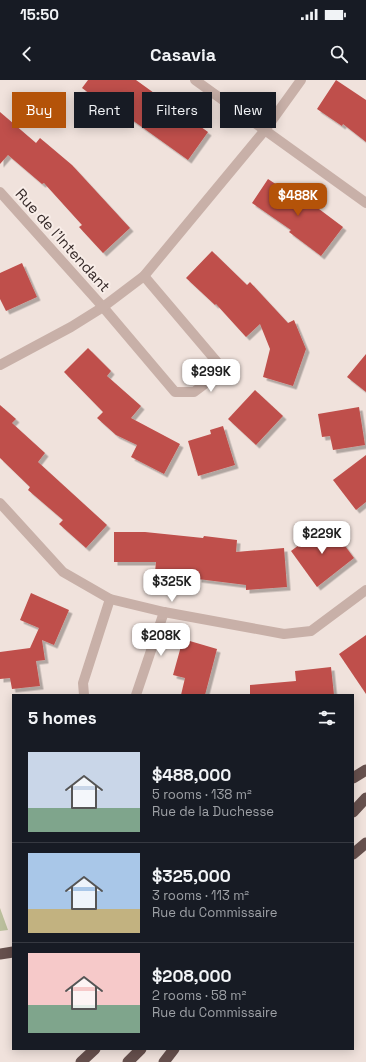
<!DOCTYPE html>
<meta charset="utf-8">
<style>
:root{--surface:#171b24;--page:#20242c;--text:#f1f3f6;--muted:#9ea1a6;--line:#363941;--accent:#b45309}
body{margin:0;font-family:"Space Grotesk",sans-serif;background:var(--page);color:var(--text);height:100vh;display:flex;flex-direction:column;font-size:15px;white-space:nowrap}
*{box-sizing:border-box;margin:0}
p{font-size:13px;color:var(--muted)}
.icon{flex:none;width:22px;height:22px;fill:none;stroke:currentColor;stroke-width:2;stroke-linecap:round;stroke-linejoin:round}
.map{position:relative;flex:1;overflow:hidden}
.sheet{position:absolute;left:12px;top:614px;width:342px;height:356px;display:flex;flex-direction:column;background:var(--surface);border-radius:0px;box-shadow:0 2px 10px #0003}
.sheet>*{flex:none}
.top-card{position:absolute;left:12px;top:12px;width:342px;height:36px;display:flex;gap:8px}
.price{position:absolute;translate:-50% -34px;padding:0 9px;border-radius:8px;background:#fff;color:#222;font-size:13px;line-height:26px;filter:drop-shadow(0 1px 2px #0008)}
.price::after{content:'';position:absolute;left:50%;top:24px;width:12px;height:9px;margin-left:-6px;background:inherit;clip-path:polygon(0 0,100% 0,50% 100%)}
.price.current{background:var(--accent);color:#fff}
ul{padding:0;list-style:none}
li{display:flex;align-items:center;gap:12px;height:100px;padding:0 16px}
li+li{border-top:1px solid var(--line)}
li span{display:grid;place-items:center;flex:none;width:112px;height:80px;border-radius:0px;color:#555}
li>.icon{margin-inline-start:auto}
span .icon{width:48px;height:48px;fill:#fffc;stroke-width:1}
li b{font-size:17px}
h2{display:flex;justify-content:space-between;align-items:center;height:48px;padding:0 16px;font-size:17px}
.pill{padding:0 14px;border-radius:0px;background:var(--surface);box-shadow:0 2px 10px #0003;font-size:14px;line-height:36px}
.pill.current{background:var(--accent);color:#fff}
.status{display:flex;justify-content:space-between;align-items:center;height:28px;padding:0 20px;background:var(--surface);direction:ltr}
.status svg{height:11px;fill:currentColor}
header{display:flex;justify-content:space-between;align-items:center;height:52px;padding:0 16px;background:var(--surface);font-size:18px;font-weight:600}
.map>svg:first-child{display:block}
.green{fill:#babf9c}
.building{fill:#bf4f4b;filter:url(#shadow)}
.lines{fill:none;stroke-linecap:round;stroke-linejoin:round}
.minor{stroke:#c8b0a8;stroke-width:10}
.trunk{stroke:#66504d;stroke-width:11}
.labels{text-anchor:middle;dominant-baseline:central;stroke-width:4;stroke-linejoin:round;paint-order:stroke}
.street-label{font-size:15px;fill:#352928;stroke:#f8ede8}
</style>
<div class="status"><b>15:50</b><svg viewBox="0 0 49 12"><path d="M0 12V9h3v3zM5 12V6h3v6zM10 12V3h3v9zM15 12V0h3v12zM26 1h20v11H26zM47 4h2v5h-2z"/></svg></div>
<header><svg class="icon" aria-label="back" viewBox="0 0 24 24"><path d="M15 5l-7 7 7 7"/></svg>Casavia<svg class="icon" aria-label="search" viewBox="0 0 24 24"><circle cx="10" cy="10" r="6"/><path d="M15 15l6 6"/></svg></header>
<div class="map">
<svg width="366" height="982" viewBox="0 0 366 982">
<defs>
<filter id="shadow"><feDropShadow dx="3.5" dy="3.5" stdDeviation="0" flood-color="#0004"/></filter>
</defs>
<rect width="100%" height="100%" fill="#f0e2dc"/>
<!-- green -->
<path class="green" d="M0,828L8,850L0,851Z"/>
<!-- building -->
<g class="building">
<path d="M88,0H136L208,52L188,80L107,22L105,25L82,8Z"/>
<path d="M336,0L366,20V62L343,44L342,46L317,29Z"/>
<path d="M0,32L36,63L40,58L72,85L130,148L103,173L79,147L82,145L44,103L42,104L8,75L0,84Z"/>
<path d="M268,99L309,126L311,123L343,147L321,176L289,152L291,150L252,123Z"/>
<path d="M212,171L247,205L250,202L288,243L294,240L306,269L293,306L263,297L270,269L260,244L246,257L216,224L215,225L186,198Z"/>
<path d="M22,183L37,217L6,231L0,219V193Z"/>
<path d="M88,268L111,291L107,296L141,326L131,338L180,364L164,394L131,377L137,365L116,355L97,338L103,332L64,292Z"/>
<path d="M366,274V312L347,297Z"/>
<path d="M255,310L283,336L256,365L228,339Z"/>
<path d="M0,325L16,339L12,343L45,373L38,382L107,445L86,468L59,444L63,440L28,410L30,407L0,378Z"/>
<path d="M359,327L365,365L333,370L330,356L322,357L318,334Z"/>
<path d="M223,346L235,385L198,396L188,361L211,354L210,350Z"/>
<path d="M366,375V422L356,430L333,400Z"/>
<path d="M328,443L354,478L317,507L291,471Z"/>
<path d="M114,452H145L203,458L204,456L237,460L236,472L284,468L287,507L246,510V505L198,499V496L155,492L156,482H114Z"/>
<path d="M31,513L69,530L54,565L42,560L45,580L36,581L40,606L12,609L10,598L0,599V572L30,568L39,548L20,540Z"/>
<path d="M366,555V614L339,574Z"/>
<path d="M183,559L217,569L205,615H181L185,598L173,595Z"/>
<path d="M331,587L334,615H250V605L296,601L295,591Z"/>
</g>
<g class="lines">
<!-- minor -->
<g class="minor">
<path d="M195,0L366,123"/>
<path d="M0,112L103,227L175,312H194L218,294L217,282L144,196"/>
<path d="M0,285L71,247L103,227L144,196L265,50L301,0"/>
<path d="M0,423L63,492L110,519L164,532L284,554L311,551L366,510"/>
<path d="M84,615L83,603L110,519"/>
<path d="M136,615L164,532"/>
</g>
<!-- trunk -->
<g class="trunk">
<path d="M353,698L366,690"/>
<path d="M353,732L366,718"/>
<path d="M353,774L366,763"/>
<path d="M0,874L13,872"/>
<path d="M81,982L95,969"/>
<path d="M128,982L141,969"/>
<path d="M164,982L174,969"/>
</g>
</g>
<g class="labels">
<!-- street labels -->
<g class="street-label">
<text transform="translate(63 160) rotate(48)">Rue de l'Intendant</text>
</g>
</g>
</svg>
<b class="price current" style="left:298px;top:137px">$488K</b>
<b class="price" style="left:211px;top:313px">$299K</b>
<b class="price" style="left:322px;top:475px">$229K</b>
<b class="price" style="left:172px;top:523px">$325K</b>
<b class="price" style="left:161px;top:577px">$208K</b>
<div class="top-card">
<a class="pill current">Buy</a>
<a class="pill">Rent</a>
<a class="pill">Filters</a>
<a class="pill">New</a>
</div>
<section class="sheet">
<h2>5 homes<svg class="icon" aria-label="filters" viewBox="0 0 24 24"><path d="M4 7h16M4 17h16"/><circle cx="9" cy="7" r="2"/><circle cx="15" cy="17" r="2"/></svg></h2>
<ul>
<li><span style="background:linear-gradient(#c9d6e8 70%,#7fa58c 0)"><svg class="icon" aria-label="home" viewBox="0 0 24 24"><path d="M3 11l9-7 9 7M6 9v11h12V9"/></svg></span><div><b>$488,000</b><p>5 rooms · 138 m²</p><p>Rue de la Duchesse</p></div></li>
<li><span style="background:linear-gradient(#a9c7e8 70%,#c2b280 0)"><svg class="icon" aria-label="home" viewBox="0 0 24 24"><path d="M3 11l9-7 9 7M6 9v11h12V9"/></svg></span><div><b>$325,000</b><p>3 rooms · 113 m²</p><p>Rue du Commissaire</p></div></li>
<li><span style="background:linear-gradient(#f6c9c9 65%,#7fa58c 0)"><svg class="icon" aria-label="home" viewBox="0 0 24 24"><path d="M3 11l9-7 9 7M6 9v11h12V9"/></svg></span><div><b>$208,000</b><p>2 rooms · 58 m²</p><p>Rue du Commissaire</p></div></li>
</ul>
</section>
</div>
